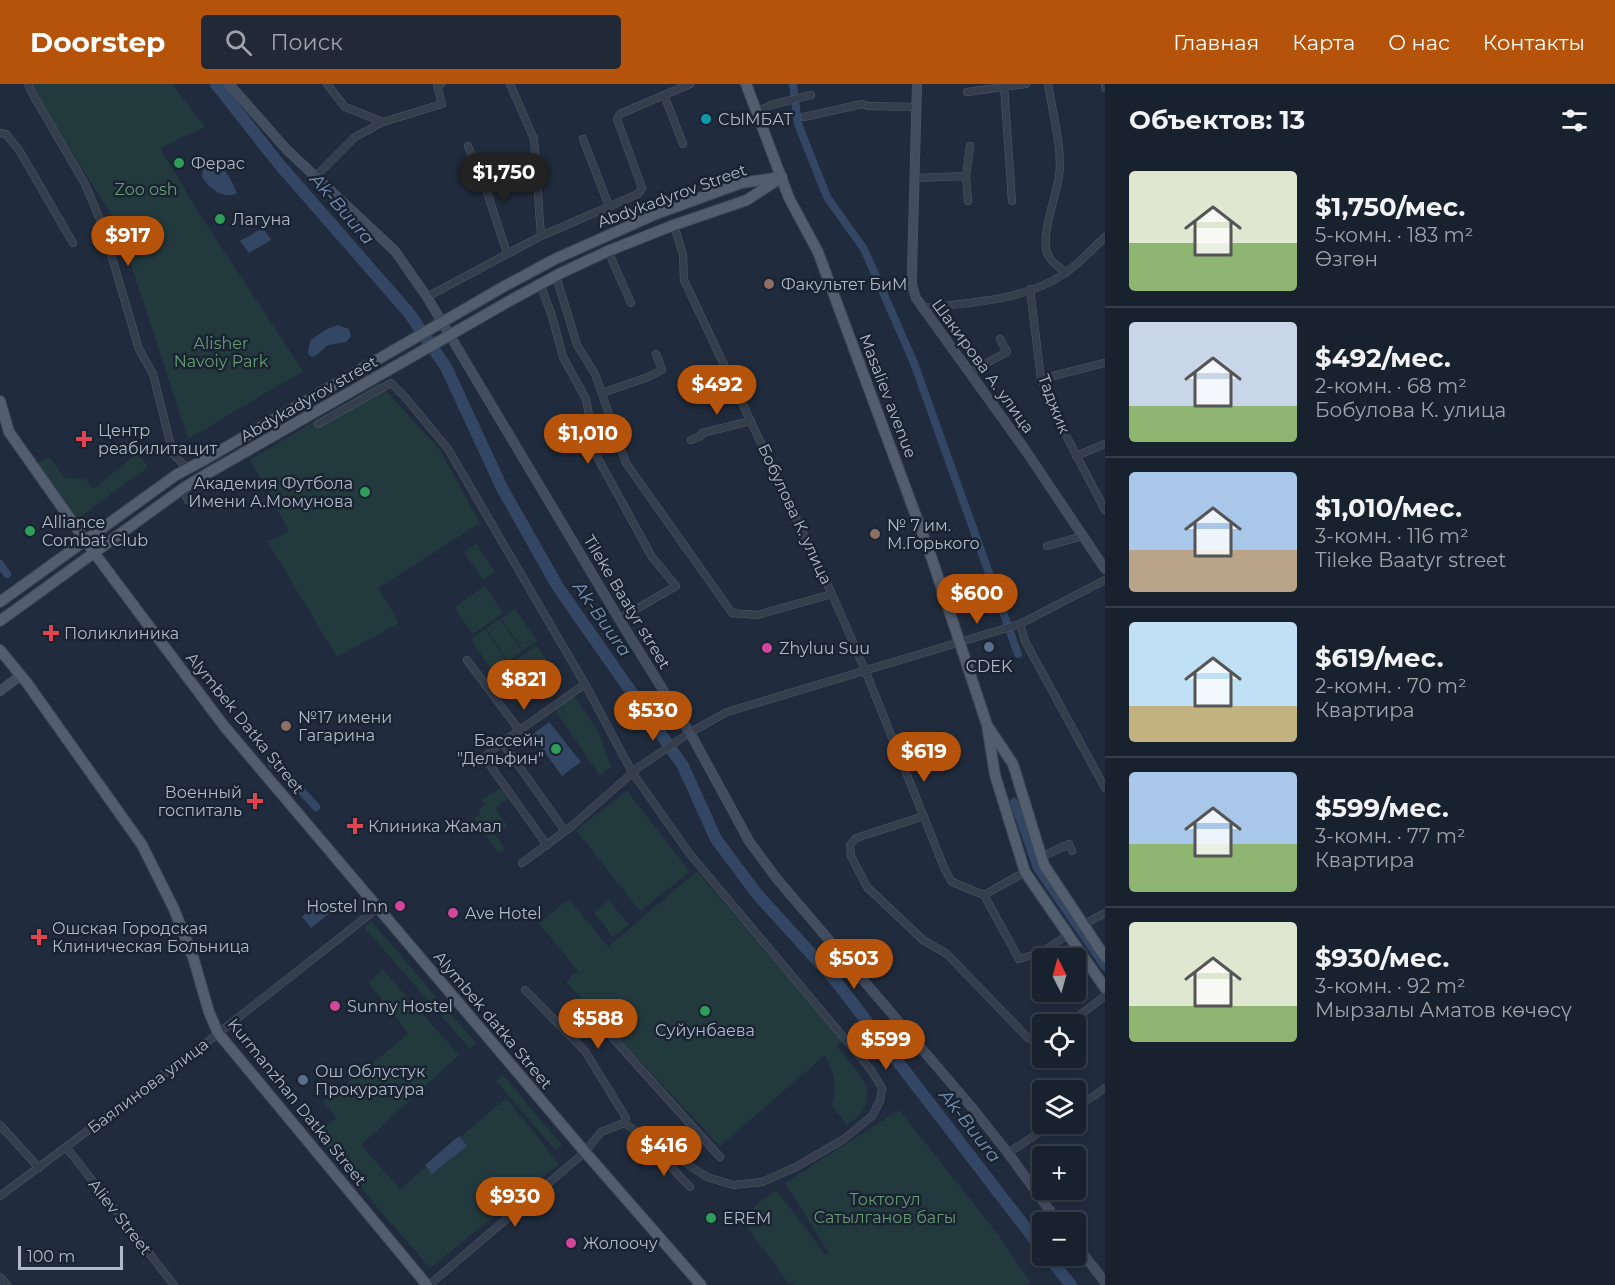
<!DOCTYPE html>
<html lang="ru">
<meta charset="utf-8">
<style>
:root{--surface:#18212e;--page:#212936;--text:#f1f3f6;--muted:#9fa3aa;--line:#363e4a;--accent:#b45309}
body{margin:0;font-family:Montserrat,sans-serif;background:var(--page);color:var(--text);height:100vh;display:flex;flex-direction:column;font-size:22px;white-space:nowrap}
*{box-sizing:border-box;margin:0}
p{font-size:20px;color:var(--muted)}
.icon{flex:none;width:33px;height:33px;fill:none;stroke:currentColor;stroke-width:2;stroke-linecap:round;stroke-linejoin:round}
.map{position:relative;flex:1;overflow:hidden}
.panel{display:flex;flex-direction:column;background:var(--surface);width:510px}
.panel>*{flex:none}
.needle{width:39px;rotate:354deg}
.controls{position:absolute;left:1032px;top:864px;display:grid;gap:12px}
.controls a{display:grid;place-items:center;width:54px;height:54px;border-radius:6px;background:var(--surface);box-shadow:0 3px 9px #0003,0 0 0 2px var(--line);font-size:30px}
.scale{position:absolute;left:18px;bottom:15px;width:105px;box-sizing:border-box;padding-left:6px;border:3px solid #b0b9c8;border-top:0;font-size:16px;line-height:21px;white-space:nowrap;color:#b0b9c8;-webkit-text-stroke:4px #1a2331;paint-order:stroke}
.price{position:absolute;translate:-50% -51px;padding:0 14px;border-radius:21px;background:var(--accent);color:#fff;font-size:20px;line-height:39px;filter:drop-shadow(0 2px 3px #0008)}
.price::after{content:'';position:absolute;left:50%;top:36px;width:18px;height:14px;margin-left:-9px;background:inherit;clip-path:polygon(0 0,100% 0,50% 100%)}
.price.current{background:#222;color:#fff}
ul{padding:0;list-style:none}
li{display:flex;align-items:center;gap:18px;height:150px;padding:0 24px}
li+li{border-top:2px solid var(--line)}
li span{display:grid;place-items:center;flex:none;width:168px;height:120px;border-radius:6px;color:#555}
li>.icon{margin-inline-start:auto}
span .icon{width:72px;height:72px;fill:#fffc;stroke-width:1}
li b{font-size:26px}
h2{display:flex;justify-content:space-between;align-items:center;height:72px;padding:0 24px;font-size:26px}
header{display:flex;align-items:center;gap:36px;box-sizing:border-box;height:84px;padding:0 30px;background:var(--accent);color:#fff}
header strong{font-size:28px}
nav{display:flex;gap:33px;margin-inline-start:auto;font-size:21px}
.search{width:420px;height:54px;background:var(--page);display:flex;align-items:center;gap:15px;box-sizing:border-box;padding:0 21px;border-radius:6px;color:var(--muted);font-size:22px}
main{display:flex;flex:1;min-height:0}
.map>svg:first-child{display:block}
.green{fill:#223a3e}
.water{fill:#334765}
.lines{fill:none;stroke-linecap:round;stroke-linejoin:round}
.canal{stroke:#334765;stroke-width:8}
.river{stroke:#334765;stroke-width:12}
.street-casing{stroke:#505967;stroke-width:8}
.secondary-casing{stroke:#505967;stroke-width:10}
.primary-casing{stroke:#3e4755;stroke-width:12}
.street{stroke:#343e4d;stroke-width:7}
.secondary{stroke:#424d60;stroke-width:9}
.primary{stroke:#525d6d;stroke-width:10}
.primary-bridge-casing{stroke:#3e4755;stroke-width:12;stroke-linecap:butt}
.primary-bridge{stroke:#525d6d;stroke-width:10}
.culture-dot{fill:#0f9aa8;stroke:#1a2331;stroke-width:2}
.leisure-dot{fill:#2e9e5b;stroke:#1a2331;stroke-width:2}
.education-dot{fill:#8d6e63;stroke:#1a2331;stroke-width:2}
.health-dot{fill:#e0444e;stroke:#1a2331;stroke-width:2}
.service-dot{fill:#5c6f8a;stroke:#1a2331;stroke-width:2}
.hotel-dot{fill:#d1479c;stroke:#1a2331;stroke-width:2}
.labels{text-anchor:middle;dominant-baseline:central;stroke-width:5;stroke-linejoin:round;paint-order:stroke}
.poi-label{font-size:16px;fill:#b0b9c8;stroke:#1a2331;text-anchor:start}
.park-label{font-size:16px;fill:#659b72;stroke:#1a2331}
.street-label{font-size:16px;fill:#b0b9c8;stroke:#1a2331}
.water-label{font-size:18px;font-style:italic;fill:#758eb2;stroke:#1a2331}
</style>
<header>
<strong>Doorstep</strong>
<div class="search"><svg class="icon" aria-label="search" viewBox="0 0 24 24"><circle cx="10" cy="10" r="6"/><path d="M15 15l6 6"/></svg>Поиск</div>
<nav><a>Главная</a><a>Карта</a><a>О нас</a><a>Контакты</a></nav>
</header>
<main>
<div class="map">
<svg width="1105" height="1201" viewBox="0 0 1105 1201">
<rect width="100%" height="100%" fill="#202c3d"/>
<!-- green -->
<g class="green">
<path d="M30,0H172L205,43L160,64L200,131L303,287L188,355L119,143L35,10Z"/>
<path d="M379,299L440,366L480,439L378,504L399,539L337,573L268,458L289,447L250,376Z"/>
<path d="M137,370L148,383L76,436L38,379L49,373L65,394L85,395L93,405Z"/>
<path d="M476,460L495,488L483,496L464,468Z"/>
<path d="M485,502L503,529L473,550L454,523Z"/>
<path d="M515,525L537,557L523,566L501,534Z"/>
<path d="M500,535L522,567L508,577L486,544Z"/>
<path d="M485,545L507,578L493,588L471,555Z"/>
<path d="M537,562L557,592L514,620L494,590Z"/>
<path d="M573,611L598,647L611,683L600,692L554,624Z"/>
<path d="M500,704L508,714L495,724L507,741L495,751L505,765L499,769L474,735L480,730L478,726L485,721L482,716Z"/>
<path d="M627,707L690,788L640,827L576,746Z"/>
<path d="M697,787L842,957L836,962C858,990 889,1012 847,1041L832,1021C839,1003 833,988 825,971L720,1062L566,898L578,887L539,839L569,815L608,863Z"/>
<path d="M609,816L629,841L613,853L594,828Z"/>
<path d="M371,837L476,959L470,965L364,843Z"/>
<path d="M383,886L459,971L361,1061L400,1105L506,1014L559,1080L430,1184L315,1051L336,1034L323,1018L409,950L368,898Z"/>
<path d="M503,991L562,1061L556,1067L496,997Z"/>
<path d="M899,1026L997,1149L1030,1198L1027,1201H792L799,1194L790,1201L740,1134L776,1106L826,1171L829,1169L785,1099Z"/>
</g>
<!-- water -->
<g class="water">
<path d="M205,74C222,79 232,95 237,110C221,114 211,106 202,93Z"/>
<path d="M263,144L271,156L249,169L240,157Z"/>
<path d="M338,241L349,245L351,252L346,258L328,261L314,273L310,272L308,269L310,257L325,246Z"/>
<path d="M549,638L581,678L562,692L532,651Z"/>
<path d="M321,816L331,828L311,844L302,833Z"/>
<path d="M459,1052L467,1062L432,1090L425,1081Z"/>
</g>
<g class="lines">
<!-- canal -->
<g class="canal">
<path d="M793,0L798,40L827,113L864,165L914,279L1018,570"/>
<path d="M0,480L7,490"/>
<path d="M272,680L289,693L316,723"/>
<path d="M1014,718L1037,784L1105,883"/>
</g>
<!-- river -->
<g class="river">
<path d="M216,0L279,80L409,229L446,283L502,404L558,503L683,682L716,755L757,810L835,896L1042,1165"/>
<path d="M1048,1172L1071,1201"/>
</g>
<defs>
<g id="street">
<path d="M28,0L32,9L85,100L103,143L139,265L153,290L173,370L188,385"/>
<path d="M327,0L345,23L383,38L442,20L437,1L441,0"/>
<path d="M510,0L534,55L541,152"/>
<path d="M1048,0C1052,26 1063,67 1059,92C1056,113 1043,144 1046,165C1048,176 1058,182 1066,189"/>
<path d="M1105,0V4"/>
<path d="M1004,2L1012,117"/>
<path d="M967,8L1026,0"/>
<path d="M757,28L771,21L811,11"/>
<path d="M804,33L862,20L868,22L916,23"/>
<path d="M0,49L6,50L19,66L73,159"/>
<path d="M583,55L609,122"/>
<path d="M683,60L664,11L690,0"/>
<path d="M468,62L485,102"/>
<path d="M315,93L355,53L383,38"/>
<path d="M915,94L966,92"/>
<path d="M968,117L966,92L970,62"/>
<path d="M674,141L683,171L684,196L832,510L865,586L945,786L952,798L984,811"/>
<path d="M608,167L631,219"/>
<path d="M507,169L485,102L537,93"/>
<path d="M556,192L577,261L595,290L626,379L732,529L757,531L832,510"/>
<path d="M540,200L552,232L563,273L586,315L596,371L652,473L676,502L619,535"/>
<path d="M1030,205L1041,295L1058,336L1105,426"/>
<path d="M427,213L541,152L638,110L642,104L617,35L620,30L664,11"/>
<path d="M922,224C969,219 1023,217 1064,190C1079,180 1092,165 1105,153"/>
<path d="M970,288L1007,268L1000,255"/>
<path d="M1041,295L1105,279"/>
<path d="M602,309L648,293L662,286L656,270"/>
<path d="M318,340L391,299L405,313L448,365L585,600"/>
<path d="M691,356L701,352L702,349L751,337"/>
<path d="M1076,372L1105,360"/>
<path d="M182,405L188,416"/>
<path d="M1047,462L1083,452"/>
<path d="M1020,540L1025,557L1105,704"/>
<path d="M467,576L519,646"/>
<path d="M502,658L565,747"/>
<path d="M924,732L856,754L850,761L851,772L867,803L923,856L947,870L1028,954L1035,957L1042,955"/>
<path d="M1041,773L1069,760L1072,767"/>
<path d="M522,779L572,742L639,683L689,649L727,628L1020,540L1105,496"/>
<path d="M1025,788L984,811L1019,875L1040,869L1068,851"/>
<path d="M1083,841L1105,829"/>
<path d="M525,906L585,967L626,1034L624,1039"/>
<path d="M599,928L594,933L720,1073"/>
<path d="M1068,940L1105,912"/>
<path d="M1076,1024L1105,1004"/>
<path d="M0,1041L39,1084"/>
<path d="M66,1063L174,1201"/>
<path d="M667,1066L671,1083L690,1103"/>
<path d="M1008,1069L1052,1040"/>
<path d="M0,1112L211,955L379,823"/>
<path d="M0,1193L7,1201"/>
<path d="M429,1201L585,1068L601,1048L624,1039L707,1093L733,1101L762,1098L796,1083L844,1055L872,1032L880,1017L882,1004L871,986L689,769L632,688L585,600L500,660L484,673L547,761"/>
</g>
<g id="secondary">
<path d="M229,0L287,66L395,167L427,213L619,535L694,656L749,757L777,795L974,1026L1008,1069L1058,1138"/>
<path d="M917,0L912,188V201L916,214L1026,367L1105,485"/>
<path d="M0,607L21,591"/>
<path d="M1076,1161L1105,1198"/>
</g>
<g id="primary">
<path d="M746,0L789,114L818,168L932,475L987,641L995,691L1025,788L1105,904"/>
<path d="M503,203L555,175L656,130L741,99L782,93"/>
<path d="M513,215L561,189L608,167L674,141L747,116L779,95"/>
<path d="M0,317L9,348L95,470L224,642L585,1068L701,1201"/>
<path d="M0,518L176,391L204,376"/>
<path d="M0,537L182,405L210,388"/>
<path d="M0,566L27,599L142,761L174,825L193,873L209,928L218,949L427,1201"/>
<path d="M989,644L1013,680L1044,781L1105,873"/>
</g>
</defs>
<!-- street casing -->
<use href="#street" class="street-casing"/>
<!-- secondary casing -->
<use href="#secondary" class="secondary-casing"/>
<!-- primary casing -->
<use href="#primary" class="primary-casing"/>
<!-- street -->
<use href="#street" class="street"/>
<!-- secondary -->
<use href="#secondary" class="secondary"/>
<!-- primary -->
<use href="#primary" class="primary"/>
<defs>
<g id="primary-bridge">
<path d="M204,376L503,203"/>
<path d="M210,388L513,215"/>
</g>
</defs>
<!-- primary-bridge casing -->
<use href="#primary-bridge" class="primary-bridge-casing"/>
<!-- primary-bridge -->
<use href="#primary-bridge" class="primary-bridge"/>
</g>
<!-- markers -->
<circle class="culture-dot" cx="706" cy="35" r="6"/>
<g class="leisure-dot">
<circle cx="179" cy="79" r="6"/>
<circle cx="220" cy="135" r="6"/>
<circle cx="365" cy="408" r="6"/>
<circle cx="30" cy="447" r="6"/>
<circle cx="556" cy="665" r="6"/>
<circle cx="705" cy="927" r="6"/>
<circle cx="711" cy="1134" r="6"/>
</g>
<g class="education-dot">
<circle cx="769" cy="200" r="6"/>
<circle cx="875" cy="450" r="6"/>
<circle cx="286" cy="642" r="6"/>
</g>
<g class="health-dot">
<path d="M81 346h6v6h6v6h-6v6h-6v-6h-6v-6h6z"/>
<path d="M48 540h6v6h6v6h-6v6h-6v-6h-6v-6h6z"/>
<path d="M252 708h6v6h6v6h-6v6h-6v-6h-6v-6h6z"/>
<path d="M352 733h6v6h6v6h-6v6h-6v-6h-6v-6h6z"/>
<path d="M36 844h6v6h6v6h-6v6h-6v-6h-6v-6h6z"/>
</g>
<g class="service-dot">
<circle cx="989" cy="563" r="6"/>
<circle cx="303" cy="996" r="6"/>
</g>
<g class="hotel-dot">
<circle cx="767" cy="564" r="6"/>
<circle cx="400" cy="822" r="6"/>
<circle cx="453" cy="829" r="6"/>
<circle cx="335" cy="922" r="6"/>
<circle cx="571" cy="1159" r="6"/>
</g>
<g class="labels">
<!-- poi labels -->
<g class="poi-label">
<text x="718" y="35">СЫМБАТ</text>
<text x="191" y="79">Ферас</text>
<text x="232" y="135">Лагуна</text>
<text x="781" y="200">Факультет БиМ</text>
<text x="98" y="346">Центр<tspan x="98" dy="18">реабилитацит</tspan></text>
<text x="353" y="399" text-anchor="end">Академия Футбола<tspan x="353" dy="18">Имени А.Момунова</tspan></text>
<text x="42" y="438">Alliance<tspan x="42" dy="18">Combat Club</tspan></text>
<text x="887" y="441">№ 7 им.<tspan x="887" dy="18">М.Горького</tspan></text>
<text x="64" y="549">Поликлиника</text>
<text x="779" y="564">Zhyluu Suu</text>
<text x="989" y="582" text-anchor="middle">CDEK</text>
<text x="298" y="633">№17 имени<tspan x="298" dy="18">Гагарина</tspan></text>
<text x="544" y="656" text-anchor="end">Бассейн<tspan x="544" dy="18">"Дельфин"</tspan></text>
<text x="242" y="708" text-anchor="end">Военный<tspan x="242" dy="18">госпиталь</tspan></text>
<text x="368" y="742">Клиника Жамал</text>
<text x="388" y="822" text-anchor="end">Hostel Inn</text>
<text x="465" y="829">Ave Hotel</text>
<text x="52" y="844">Ошская Городская<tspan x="52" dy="18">Клиническая Больница</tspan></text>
<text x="347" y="922">Sunny Hostel</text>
<text x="705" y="946" text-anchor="middle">Суйунбаева</text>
<text x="315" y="987">Ош Облустук<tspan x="315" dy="18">Прокуратура</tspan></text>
<text x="723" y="1134">EREM</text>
<text x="583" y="1159">Жолоочу</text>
</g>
<!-- park labels -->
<g class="park-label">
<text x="146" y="105">Zoo osh</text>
<text x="221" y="259">Alisher<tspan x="221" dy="18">Navoiy Park</tspan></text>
<text x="885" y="1115">Токтогул<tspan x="885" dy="18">Сатылганов багы</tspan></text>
</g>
<!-- street labels -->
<g class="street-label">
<text transform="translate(672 112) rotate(-20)">Abdykadyrov Street</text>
<text transform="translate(983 282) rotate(54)">Шакирова А. улица</text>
<text transform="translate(888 312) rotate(69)">Masaliev avenue</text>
<text transform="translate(309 315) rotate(-30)">Abdykadyrov street</text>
<text transform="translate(1054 320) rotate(69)">Таджик</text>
<text transform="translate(795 430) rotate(65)">Бобулова К. улица</text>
<text transform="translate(627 518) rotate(59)">Tileke Baatyr street</text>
<text transform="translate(245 639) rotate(51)">Alymbek Datka Street</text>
<text transform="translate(493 936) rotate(50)">Alymbek datka Street</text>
<text transform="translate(148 1002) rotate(-37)">Баялинова улица</text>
<text transform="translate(297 1018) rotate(51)">Kurmanzhan Datka Street</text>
<text transform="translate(120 1133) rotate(52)">Aliev Street</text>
</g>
<!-- water labels -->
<g class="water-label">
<text transform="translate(342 125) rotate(49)">Ak-Buura</text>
<text transform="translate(602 535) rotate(55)">Ak-Buura</text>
<text transform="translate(970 1042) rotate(52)">Ak-Buura</text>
</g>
</g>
</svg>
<div class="controls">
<a><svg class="needle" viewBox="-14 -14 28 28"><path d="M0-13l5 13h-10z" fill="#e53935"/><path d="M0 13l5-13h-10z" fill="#9fa3aa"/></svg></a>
<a><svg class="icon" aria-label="locate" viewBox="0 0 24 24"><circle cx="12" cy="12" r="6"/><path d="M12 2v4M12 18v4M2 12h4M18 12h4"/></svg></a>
<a><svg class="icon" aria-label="layers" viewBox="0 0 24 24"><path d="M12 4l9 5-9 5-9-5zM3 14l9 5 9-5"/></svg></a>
<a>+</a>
<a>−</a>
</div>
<div class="scale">100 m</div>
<b class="price current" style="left:504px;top:120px">$1,750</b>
<b class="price" style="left:128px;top:183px">$917</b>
<b class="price" style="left:717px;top:332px">$492</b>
<b class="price" style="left:588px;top:381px">$1,010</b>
<b class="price" style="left:977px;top:541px">$600</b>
<b class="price" style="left:524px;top:627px">$821</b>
<b class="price" style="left:653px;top:658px">$530</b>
<b class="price" style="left:924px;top:699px">$619</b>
<b class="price" style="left:854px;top:906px">$503</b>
<b class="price" style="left:598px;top:966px">$588</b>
<b class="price" style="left:886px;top:987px">$599</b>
<b class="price" style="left:664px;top:1093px">$416</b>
<b class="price" style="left:515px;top:1144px">$930</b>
</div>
<section class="panel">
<h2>Объектов: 13<svg class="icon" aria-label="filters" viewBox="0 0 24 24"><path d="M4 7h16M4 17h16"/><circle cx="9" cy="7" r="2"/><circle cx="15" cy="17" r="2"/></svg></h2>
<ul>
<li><span style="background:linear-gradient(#dfe7d0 60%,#8fb573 0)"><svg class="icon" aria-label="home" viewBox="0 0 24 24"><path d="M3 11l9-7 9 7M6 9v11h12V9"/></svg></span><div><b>$1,750/мес.</b><p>5-комн. · 183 m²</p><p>Өзгөн</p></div></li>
<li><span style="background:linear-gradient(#c9d6e8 70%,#8fb573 0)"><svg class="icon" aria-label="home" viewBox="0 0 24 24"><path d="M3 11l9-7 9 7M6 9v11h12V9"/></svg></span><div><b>$492/мес.</b><p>2-комн. · 68 m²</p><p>Бобулова К. улица</p></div></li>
<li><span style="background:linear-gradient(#a9c7e8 65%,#b9a48a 0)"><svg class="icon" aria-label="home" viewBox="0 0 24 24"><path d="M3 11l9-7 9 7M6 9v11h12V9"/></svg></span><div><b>$1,010/мес.</b><p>3-комн. · 116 m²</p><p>Tileke Baatyr street</p></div></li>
<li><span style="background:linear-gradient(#bfe0f5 70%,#c2b280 0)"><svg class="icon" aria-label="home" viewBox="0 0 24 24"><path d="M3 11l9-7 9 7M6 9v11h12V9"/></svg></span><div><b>$619/мес.</b><p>2-комн. · 70 m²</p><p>Квартира</p></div></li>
<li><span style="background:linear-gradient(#a9c7e8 60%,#8fb573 0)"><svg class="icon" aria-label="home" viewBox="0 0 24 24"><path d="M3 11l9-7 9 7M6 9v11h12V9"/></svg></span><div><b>$599/мес.</b><p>3-комн. · 77 m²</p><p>Квартира</p></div></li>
<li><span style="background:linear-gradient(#dfe7d0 70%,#8fb573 0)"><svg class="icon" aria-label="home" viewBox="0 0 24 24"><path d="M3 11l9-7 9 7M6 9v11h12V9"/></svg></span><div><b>$930/мес.</b><p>3-комн. · 92 m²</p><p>Мырзалы Аматов көчөсү</p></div></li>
</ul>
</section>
</main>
